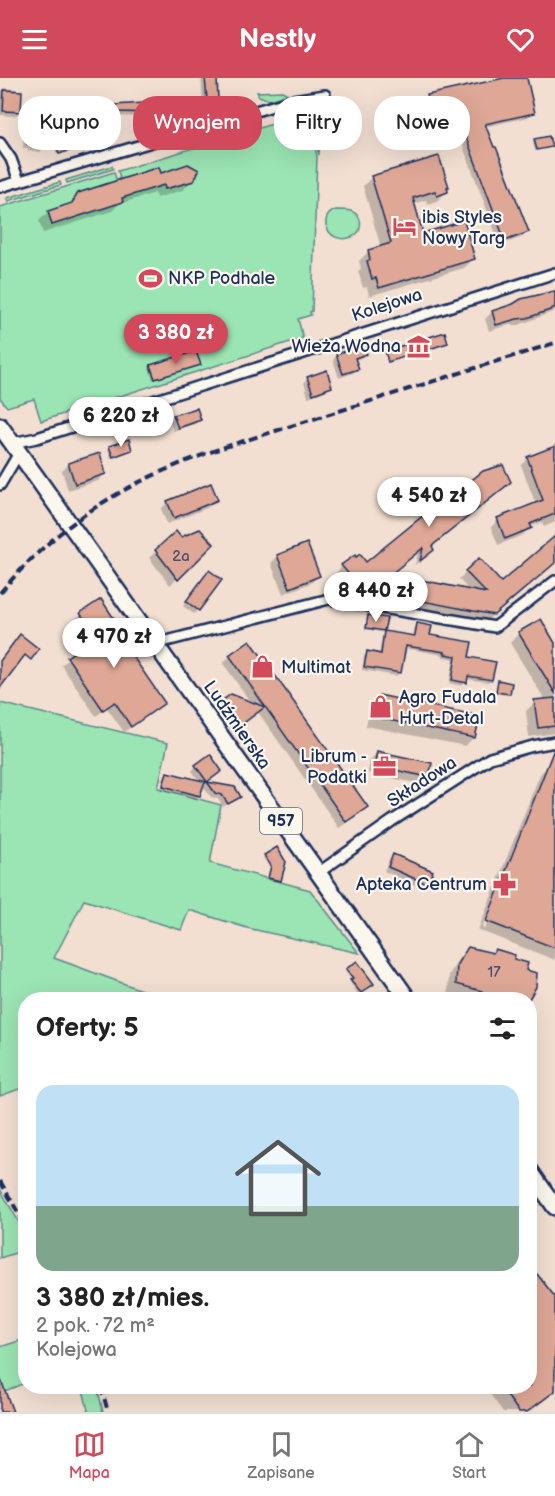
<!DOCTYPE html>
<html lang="pl">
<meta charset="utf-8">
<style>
:root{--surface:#fff;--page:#f6f6f6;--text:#222;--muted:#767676;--line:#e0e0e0;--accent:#d1495b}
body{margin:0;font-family:"Balsamiq Sans",sans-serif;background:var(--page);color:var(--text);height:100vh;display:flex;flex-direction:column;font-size:22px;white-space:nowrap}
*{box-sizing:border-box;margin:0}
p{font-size:20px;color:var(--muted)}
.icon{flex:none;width:33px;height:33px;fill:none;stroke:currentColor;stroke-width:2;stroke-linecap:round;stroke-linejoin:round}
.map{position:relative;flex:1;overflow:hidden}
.side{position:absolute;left:18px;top:914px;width:519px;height:402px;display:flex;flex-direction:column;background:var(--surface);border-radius:24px;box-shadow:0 6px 24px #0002}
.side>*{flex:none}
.guide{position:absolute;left:18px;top:18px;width:519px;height:54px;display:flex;gap:12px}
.price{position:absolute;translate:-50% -51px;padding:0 14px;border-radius:21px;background:#fff;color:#222;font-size:20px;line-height:39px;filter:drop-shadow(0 2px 3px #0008)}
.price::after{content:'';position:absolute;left:50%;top:36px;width:18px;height:14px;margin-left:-9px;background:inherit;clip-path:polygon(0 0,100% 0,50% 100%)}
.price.active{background:var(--accent);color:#fff}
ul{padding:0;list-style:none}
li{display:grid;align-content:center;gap:12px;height:318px;padding:0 18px}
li+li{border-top:2px solid var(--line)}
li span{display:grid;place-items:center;height:186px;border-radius:18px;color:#555}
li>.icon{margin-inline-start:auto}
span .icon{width:108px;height:108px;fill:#fffc;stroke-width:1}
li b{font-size:26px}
h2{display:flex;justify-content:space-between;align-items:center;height:72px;padding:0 18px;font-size:26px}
.tag{padding:0 21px;border-radius:24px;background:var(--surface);box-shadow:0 6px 24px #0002;font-size:21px;line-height:54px}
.tag.active{background:var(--accent);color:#fff}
header{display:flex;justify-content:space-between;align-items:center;height:78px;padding:0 18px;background:var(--accent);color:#fff;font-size:27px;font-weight:700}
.tabs{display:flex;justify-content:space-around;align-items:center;height:84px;border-top:2px solid var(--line);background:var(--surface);font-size:16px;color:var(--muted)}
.tabs a{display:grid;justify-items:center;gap:3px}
.tabs .active{color:var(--accent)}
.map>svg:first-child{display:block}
.green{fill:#9be4b3;stroke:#5b8a88;stroke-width:1.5}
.shadow{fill:#0003;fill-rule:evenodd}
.building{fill:#dea796;stroke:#1b2f5e;stroke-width:1.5}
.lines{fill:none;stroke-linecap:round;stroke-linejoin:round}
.street-casing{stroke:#1b2f5e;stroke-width:14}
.primary-casing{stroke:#1b2f5e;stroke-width:20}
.street{stroke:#fbf7ec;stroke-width:9}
.primary{stroke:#fbf7ec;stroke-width:15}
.rail{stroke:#1b2f5e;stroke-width:4;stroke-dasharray:9 4.5;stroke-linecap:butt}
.labels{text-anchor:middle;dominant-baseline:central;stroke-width:4.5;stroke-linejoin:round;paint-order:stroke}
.number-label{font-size:15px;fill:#4c4d6c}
.shield{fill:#fbf7ec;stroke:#5e6b89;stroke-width:1.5}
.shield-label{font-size:16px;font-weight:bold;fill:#1b2f5e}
.poi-label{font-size:18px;fill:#1b2f5e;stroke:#fbf7ec;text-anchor:start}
.street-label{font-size:18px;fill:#1b2f5e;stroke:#fbf7ec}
</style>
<header><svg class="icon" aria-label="menu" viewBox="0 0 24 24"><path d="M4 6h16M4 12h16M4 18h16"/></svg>Nestly<svg class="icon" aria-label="heart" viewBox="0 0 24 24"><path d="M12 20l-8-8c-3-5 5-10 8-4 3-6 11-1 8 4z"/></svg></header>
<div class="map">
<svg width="555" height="1334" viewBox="0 0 555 1334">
<rect width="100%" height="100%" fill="#f2dfd2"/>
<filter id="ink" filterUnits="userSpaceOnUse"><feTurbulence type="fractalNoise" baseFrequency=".0167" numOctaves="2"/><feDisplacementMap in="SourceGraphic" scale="12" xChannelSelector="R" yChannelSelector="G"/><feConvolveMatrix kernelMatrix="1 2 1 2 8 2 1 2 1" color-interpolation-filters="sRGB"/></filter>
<g filter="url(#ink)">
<!-- green -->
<g class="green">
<path d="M282,13L288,16L269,22L259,18L257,14Z"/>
<path d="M319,32L321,37L319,77L310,37L311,35Z"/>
<path d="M305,36L308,38L317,78L312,233L310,234L311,237L298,241L303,260L41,343L34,321L7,329L0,320V129L114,94L116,101L120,100L118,93Z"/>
<path d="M112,88L113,91L67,105L66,102Z"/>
<path d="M60,104L61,107L8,123L7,120Z"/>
<path d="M336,132C341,132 346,132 351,133C363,137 364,154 352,159C328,168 316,138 336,132Z"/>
<path d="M0,625L168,665L158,710L221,727L210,785L310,812L359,875L247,850L189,832L181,852L84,822L54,880L166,921H26L25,1009L0,1018Z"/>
<path d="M0,1111L25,1155V1172L0,1180Z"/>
<path d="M25,1261V1305L0,1315V1269Z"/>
<path d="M82,1308H97L103,1334H84L88,1332Z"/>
</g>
<!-- shadow -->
<g class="shadow">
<path d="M201,0H215L217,21L212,26H203Z"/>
<path d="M511,0H526L533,35L528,39L484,49L527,154L523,159L500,167L458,55L432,60L422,23L427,18Z"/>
<path d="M5,10L16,11L19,34L15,38L0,37V14Z"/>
<path d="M114,29L159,34L154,39L110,38V33Z"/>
<path d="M87,31L107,50L100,57L64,60L63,45L70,38L81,37Z"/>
<path d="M28,47L45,69L40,74L28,73V70H23L24,51Z"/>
<path d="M535,63L550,69L535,73L533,65Z"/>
<path d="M56,65L68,73L57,76L54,67Z"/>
<path d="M160,97L192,102L183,112L156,120L155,115L119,126L112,133L43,155L39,143L48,134L68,128L78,116Z"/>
<path d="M372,99L446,114L437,123L428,126L426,122L413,126L422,157L474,181L464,190L369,218L367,209L363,210L358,193L361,191L359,183L368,174L381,170L363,108Z"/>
<path d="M555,214V233L519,247H509L489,253L485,241L492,234Z"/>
<path d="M365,275L361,280L354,282L357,291L353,295L339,300L333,282L337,277Z"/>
<path d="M199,286L153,302L149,290L151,288Z"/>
<path d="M308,300L331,309L326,313L308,319L304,304Z"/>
<path d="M174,339L199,342L195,346L173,353L170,343Z"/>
<path d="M110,370L131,372L111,380L108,371Z"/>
<path d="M555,370V444L544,449L542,444L530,449L523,457L498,467L491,449L498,442L536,427L521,387L528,380Z"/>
<path d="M69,386L105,396L98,403L68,412L62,393Z"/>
<path d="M509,404L431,469L426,478L415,487L418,474L378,507L373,501L354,517L336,495L342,488L366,487L453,420Z"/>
<path d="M216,422L209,429L167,446L161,431L168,424Z"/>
<path d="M175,455L181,461L212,466L170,507L149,480Z"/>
<path d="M555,460V484L484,545L405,529L409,511L417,503L469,513L459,501L466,494L501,506Z"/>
<path d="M278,478L318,498L311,505L283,516L271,485Z"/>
<path d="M205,498L198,532L194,536L183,528Z"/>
<path d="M81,536L115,555L163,625L124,654L107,630L96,638L61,587L89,566L74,543Z"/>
<path d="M368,539L385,541L383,554L413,559L414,550L417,546L428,558L468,580L491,601L488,604L466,601L462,608L449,605L454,581L443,579V577L404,570L400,595L396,598L362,592L364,578L367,575L379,577L382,558L385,555L365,551Z"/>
<path d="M519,555L555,568V655L529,659L526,633L535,624L545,622L510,565Z"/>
<path d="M230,578L366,729L359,736L339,750L258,634L232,653L216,630L220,626L251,625L223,585Z"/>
<path d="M498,604L509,615L507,617L495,615Z"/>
<path d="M379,619L474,659L465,668L366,648L370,628Z"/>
<path d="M377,675L427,699L420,706L368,695L370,682Z"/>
<path d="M555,685V882L478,852L540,696L550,686ZM545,692H548L485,851L482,850Z"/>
<path d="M196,688L216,697L205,705L234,711L239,719L223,729L218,721L211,719L202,707L199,718L196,721L161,711L164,698L167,695L200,704L192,693Z"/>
<path d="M276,771L279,803L278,804L267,802L270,790L263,780Z"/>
<path d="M394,777L426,805L421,810L384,793L389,782Z"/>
<path d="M468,871L491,876L495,873L512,882L525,893L527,921H468L448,915L449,897L459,880Z"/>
<path d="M356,885L372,906L358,916L350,904L352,902L345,894Z"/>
<path d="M346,917L359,921H342Z"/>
<path d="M537,1198L555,1222V1314L528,1334H503L484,1308H530V1203Z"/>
</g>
<!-- building -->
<g class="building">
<path d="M205,0H217L218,22H207Z"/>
<path d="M504,0H527L535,35L485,46L494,69H496L529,154L505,163L463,51L437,56L427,17Z"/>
<path d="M4,12L22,13L21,34L3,33Z"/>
<path d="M161,24L160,35L114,34V27Z"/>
<path d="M107,28L108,51L71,54L69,36L87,35L86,29Z"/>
<path d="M28,45L47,46L46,70L32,69V66H27Z"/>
<path d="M549,58L552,69L537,72L534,61Z"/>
<path d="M68,60L71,72L59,76L55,64Z"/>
<path d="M439,78L449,109H447L448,114L437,118L435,113L413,120L423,155L464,143L475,181L379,210L376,200L372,201L367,183L370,182L368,172L391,165L371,98Z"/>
<path d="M188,86L199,92L194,103L165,111L164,107L122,120L123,124L52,147L48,133L72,125L78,115L159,89L161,95Z"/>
<path d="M555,213V229L550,232L527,240L517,241L496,247L492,233L513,226L521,221Z"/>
<path d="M445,254L448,265L388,284L385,273Z"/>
<path d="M364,267L367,276L355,280L359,291L343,296L336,276Z"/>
<path d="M196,273L201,287L155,301L150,287Z"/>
<path d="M327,292L332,309L313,316L307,299Z"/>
<path d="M197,330L201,342L178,350L173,337Z"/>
<path d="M129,361L132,372L113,379L109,368Z"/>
<path d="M555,368V436L530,446L532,450L505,461L497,440L543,422L527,379Z"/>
<path d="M100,375L106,396L75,406L68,385Z"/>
<path d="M503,387L511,404L432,468L434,472L420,483L423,470L385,501L380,496L361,511L341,487L355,477L356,479L360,476L366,484L452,414L453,417L483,393Z"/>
<path d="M211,405L218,422L174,440L167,423Z"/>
<path d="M200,451L214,466L178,502L155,472L176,453L181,459Z"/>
<path d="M555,458V485L494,537L412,521L416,501L486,515L465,493L479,480L501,504Z"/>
<path d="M307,465L320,498L290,510L277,477Z"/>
<path d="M209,492L222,502L199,533L186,523Z"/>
<path d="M101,521L121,551L116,554L165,625L131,649L115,624L103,632L67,579L96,559L80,535Z"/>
<path d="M368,537L387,540L384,553L366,550Z"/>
<path d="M541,541L555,565V615L518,554Z"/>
<path d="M417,545L432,548L430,557L472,564L469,579L496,584L492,602L468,598L467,605L452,602L456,578L445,576V574L406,568L401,595L364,589L367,573L381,576L384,553L415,558Z"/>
<path d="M20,556L39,571L31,582L25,577L0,610V583Z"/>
<path d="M250,562L368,729L346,744L229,577Z"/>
<path d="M498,602L512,605L510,616L496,614Z"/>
<path d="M231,616L265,629L237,650L219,625Z"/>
<path d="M379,617L480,638L475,660L374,639Z"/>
<path d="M555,620V648L538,650L534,622Z"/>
<path d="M554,671H555V870L486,843Z"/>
<path d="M377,673L432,685L429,699L374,688Z"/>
<path d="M210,676L222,693L207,704L235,709L241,719L228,726L222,717L215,715L195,687Z"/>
<path d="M167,694L207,704L204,706L200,718L163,708Z"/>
<path d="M277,769L286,784L281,803L268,800L271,788L264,777Z"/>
<path d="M393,776L433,793L427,806L388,789Z"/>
<path d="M468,869L493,875L495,871L515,877L514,881L528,885L526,892L537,895L536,909L529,921H492L481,918L482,913L456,906L457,886Z"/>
<path d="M357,883L374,906L361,915L350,902L353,900L346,891Z"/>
<path d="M537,1196L555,1219V1313L527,1334H519L500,1308H530V1201Z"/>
<path d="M0,1302H1L13,1334H0Z"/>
</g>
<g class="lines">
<defs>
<g id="street">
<path d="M0,65L11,81L19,103"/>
<path d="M0,109L293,22L325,17"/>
<path d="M12,365L37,360L555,195"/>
<path d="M0,407L19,375"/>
<path d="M155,566L329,521L495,549L555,503"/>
<path d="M318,795L392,743L490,680L533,668L555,664"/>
</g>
<g id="primary">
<path d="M0,348L408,921"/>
<path d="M530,1093L555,1129"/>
</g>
</defs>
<!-- street casing -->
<use href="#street" class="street-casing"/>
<!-- primary casing -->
<use href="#primary" class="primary-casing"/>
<!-- street -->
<use href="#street" class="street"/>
<!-- primary -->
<use href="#primary" class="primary"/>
<!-- rail -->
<g class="rail">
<path d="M0,515C66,437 135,399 231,367L555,265"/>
<path d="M0,1103L26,1148"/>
<path d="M101,1308L108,1334"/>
</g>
</g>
</g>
<!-- icons -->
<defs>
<symbol id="hotel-bare" viewBox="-9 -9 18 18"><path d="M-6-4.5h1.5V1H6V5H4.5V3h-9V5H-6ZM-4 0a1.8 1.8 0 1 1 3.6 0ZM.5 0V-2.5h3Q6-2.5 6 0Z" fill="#d1495b" stroke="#fbf7ec" stroke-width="2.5" paint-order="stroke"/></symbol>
<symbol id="stadium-bare" viewBox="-9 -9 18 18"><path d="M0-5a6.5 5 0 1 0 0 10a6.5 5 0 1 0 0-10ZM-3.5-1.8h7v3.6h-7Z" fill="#d1495b" stroke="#fbf7ec" stroke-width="2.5" paint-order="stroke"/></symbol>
<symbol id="museum-bare" viewBox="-9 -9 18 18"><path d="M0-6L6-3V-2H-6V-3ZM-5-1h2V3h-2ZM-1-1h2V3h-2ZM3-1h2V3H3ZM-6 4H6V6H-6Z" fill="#d1495b" stroke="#fbf7ec" stroke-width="2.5" paint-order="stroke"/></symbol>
<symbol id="shop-bare" viewBox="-9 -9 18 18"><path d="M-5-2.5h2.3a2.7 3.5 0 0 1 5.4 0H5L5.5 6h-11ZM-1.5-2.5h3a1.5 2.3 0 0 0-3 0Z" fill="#d1495b" stroke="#fbf7ec" stroke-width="2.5" paint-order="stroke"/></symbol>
<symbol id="office-bare" viewBox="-9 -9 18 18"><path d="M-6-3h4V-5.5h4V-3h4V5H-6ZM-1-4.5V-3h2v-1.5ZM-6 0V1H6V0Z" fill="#d1495b" stroke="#fbf7ec" stroke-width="2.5" paint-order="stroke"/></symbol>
<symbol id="pharmacy-bare" viewBox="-9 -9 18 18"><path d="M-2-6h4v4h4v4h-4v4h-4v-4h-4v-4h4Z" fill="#d1495b" stroke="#fbf7ec" stroke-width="2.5" paint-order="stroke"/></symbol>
</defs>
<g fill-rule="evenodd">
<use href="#hotel-bare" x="388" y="132" width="33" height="33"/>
<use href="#stadium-bare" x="134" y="184" width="33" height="33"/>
<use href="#museum-bare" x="402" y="252" width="33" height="33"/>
<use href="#shop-bare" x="246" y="572" width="33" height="33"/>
<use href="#shop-bare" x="364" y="612" width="33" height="33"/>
<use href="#office-bare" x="368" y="672" width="33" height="33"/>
<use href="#pharmacy-bare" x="488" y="790" width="33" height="33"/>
</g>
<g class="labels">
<!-- number labels -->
<g class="number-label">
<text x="181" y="478">2a</text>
<text x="494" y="894">17</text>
</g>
<!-- shield labels -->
<rect class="shield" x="260" y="730" width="42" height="26" rx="4.5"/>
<g class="shield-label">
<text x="281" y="743">957</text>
</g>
<!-- poi labels -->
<g class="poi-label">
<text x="422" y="139">ibis Styles<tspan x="422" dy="21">Nowy Targ</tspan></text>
<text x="168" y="200">NKP Podhale</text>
<text x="401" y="268" text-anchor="end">Wieża Wodna</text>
<text x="281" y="589">Multimat</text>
<text x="399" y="619">Agro Fudala<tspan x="399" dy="21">Hurt-Detal</tspan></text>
<text x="367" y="678" text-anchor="end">Librum -<tspan x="367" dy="21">Podatki</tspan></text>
<text x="487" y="806" text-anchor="end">Apteka Centrum</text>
</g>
<!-- street labels -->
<g class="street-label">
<text transform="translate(387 227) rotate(-18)">Kolejowa</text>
<text transform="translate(237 647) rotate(55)">Ludźmierska</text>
<text transform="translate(422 704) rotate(-33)">Składowa</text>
</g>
</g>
</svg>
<b class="price active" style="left:176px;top:287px">3 380 zł</b>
<b class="price" style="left:121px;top:370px">6 220 zł</b>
<b class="price" style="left:429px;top:450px">4 540 zł</b>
<b class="price" style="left:376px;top:545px">8 440 zł</b>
<b class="price" style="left:114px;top:591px">4 970 zł</b>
<div class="guide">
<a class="tag">Kupno</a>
<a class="tag active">Wynajem</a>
<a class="tag">Filtry</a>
<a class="tag">Nowe</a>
</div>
<section class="side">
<h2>Oferty: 5<svg class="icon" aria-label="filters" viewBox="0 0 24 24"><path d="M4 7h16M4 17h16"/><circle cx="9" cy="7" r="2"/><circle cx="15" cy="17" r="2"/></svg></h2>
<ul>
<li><span style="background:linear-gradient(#bfe0f5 65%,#7fa58c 0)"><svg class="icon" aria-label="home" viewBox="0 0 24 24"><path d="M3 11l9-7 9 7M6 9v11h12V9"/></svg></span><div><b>3 380 zł/mies.</b><p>2 pok. · 72 m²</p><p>Kolejowa</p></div></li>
</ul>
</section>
</div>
<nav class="tabs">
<a class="active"><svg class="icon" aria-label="map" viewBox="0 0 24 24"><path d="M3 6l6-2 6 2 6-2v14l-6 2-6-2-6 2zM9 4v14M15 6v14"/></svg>Mapa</a>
<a><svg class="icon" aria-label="saved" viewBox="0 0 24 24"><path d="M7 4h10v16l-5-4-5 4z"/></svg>Zapisane</a>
<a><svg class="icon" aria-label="home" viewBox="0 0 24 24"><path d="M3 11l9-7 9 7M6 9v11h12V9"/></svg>Start</a>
</nav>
